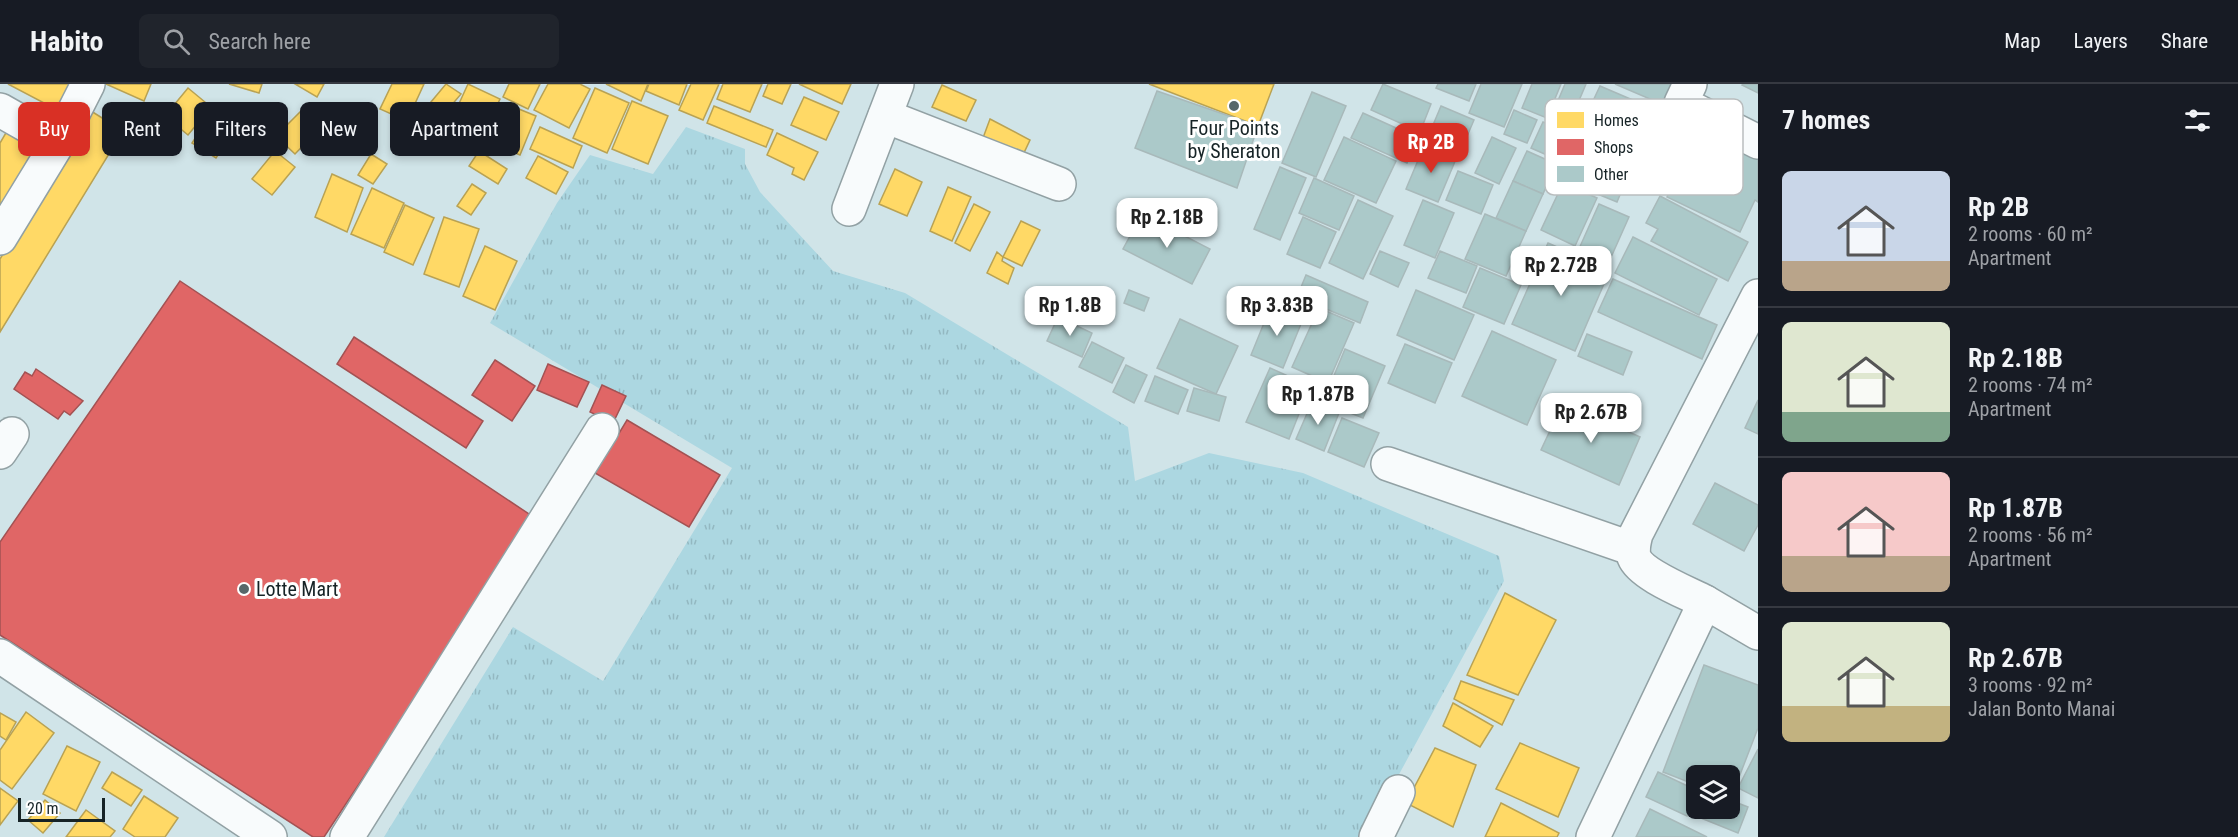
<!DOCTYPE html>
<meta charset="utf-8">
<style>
:root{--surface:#171b24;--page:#20242c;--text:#f1f3f6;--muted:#9ea1a6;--line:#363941;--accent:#d93025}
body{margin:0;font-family:"Roboto Condensed",sans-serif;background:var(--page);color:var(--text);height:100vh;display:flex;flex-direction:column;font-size:22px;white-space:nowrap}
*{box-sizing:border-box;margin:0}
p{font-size:20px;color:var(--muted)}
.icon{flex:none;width:33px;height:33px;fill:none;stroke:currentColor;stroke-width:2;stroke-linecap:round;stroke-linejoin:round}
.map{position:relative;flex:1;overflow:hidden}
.drawer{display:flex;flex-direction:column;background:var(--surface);width:480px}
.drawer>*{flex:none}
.top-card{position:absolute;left:18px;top:18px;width:570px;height:54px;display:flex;gap:12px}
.buttons{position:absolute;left:1686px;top:681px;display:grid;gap:12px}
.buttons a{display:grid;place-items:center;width:54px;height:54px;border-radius:9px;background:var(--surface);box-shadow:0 3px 9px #0003;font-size:30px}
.scale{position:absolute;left:18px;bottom:15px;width:87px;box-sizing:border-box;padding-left:6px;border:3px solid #162326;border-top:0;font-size:16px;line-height:21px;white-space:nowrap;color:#162326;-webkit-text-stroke:4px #fff;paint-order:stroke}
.price{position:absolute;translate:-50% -51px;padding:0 14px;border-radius:12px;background:#fff;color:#222;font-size:20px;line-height:39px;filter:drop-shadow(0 2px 3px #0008)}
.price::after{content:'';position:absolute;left:50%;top:36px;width:18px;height:14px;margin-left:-9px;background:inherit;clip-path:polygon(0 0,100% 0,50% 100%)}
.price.selected{background:var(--accent);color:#fff}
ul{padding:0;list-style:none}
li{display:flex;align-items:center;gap:18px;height:150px;padding:0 24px}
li+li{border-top:2px solid var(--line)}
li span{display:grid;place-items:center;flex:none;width:168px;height:120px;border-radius:9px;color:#555}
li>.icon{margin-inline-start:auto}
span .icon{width:72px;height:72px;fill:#fffc;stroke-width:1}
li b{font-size:26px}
h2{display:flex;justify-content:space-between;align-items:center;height:72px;padding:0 24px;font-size:26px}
.chip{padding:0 21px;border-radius:9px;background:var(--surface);box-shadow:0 3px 9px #0003;font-size:21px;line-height:54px}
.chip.selected{background:var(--accent);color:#fff}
header{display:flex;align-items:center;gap:36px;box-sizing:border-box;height:84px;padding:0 30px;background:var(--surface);border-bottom:2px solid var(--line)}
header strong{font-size:28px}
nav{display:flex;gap:33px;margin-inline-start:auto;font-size:21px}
.search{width:420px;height:54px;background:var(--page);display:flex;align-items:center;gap:15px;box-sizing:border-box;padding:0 21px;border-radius:9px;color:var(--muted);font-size:22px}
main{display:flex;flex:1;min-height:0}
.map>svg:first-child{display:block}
.grass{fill:url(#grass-tufts)}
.homes{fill:#ffd966;stroke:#b9a253;stroke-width:1.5}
.shops{fill:#e06666;stroke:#a35253;stroke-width:1.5}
.building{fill:#abc9c9;stroke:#a8b9ba;stroke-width:1.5}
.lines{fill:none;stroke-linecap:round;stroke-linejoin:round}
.minor-casing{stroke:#92a1a4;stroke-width:36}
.minor{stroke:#f8fbfc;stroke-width:33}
.poi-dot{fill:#57676a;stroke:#fff;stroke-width:2}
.labels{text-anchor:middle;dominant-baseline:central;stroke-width:6;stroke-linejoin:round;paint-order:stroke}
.poi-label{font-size:20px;fill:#162326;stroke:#fff}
.key{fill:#fff;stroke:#b9bdbe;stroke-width:1.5}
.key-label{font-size:16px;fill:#162326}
</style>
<header>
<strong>Habito</strong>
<div class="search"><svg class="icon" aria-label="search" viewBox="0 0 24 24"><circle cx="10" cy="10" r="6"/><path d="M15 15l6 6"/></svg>Search here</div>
<nav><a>Map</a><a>Layers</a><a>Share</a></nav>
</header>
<main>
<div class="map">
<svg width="1758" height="753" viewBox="0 0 1758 753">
<defs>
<pattern id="grass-tufts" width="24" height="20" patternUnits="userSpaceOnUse" patternTransform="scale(1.5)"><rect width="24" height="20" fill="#acd7e1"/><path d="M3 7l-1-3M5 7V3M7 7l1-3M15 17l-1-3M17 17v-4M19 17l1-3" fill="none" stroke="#93b8c1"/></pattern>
</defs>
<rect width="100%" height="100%" fill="#d0e4e8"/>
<!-- grass -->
<path class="grass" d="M686,43L745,65V80L760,108L833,187L905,209L1128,343L1135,397L1209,369L1303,389L1499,472L1504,497L1365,753H384L513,543L603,597L732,384L490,239L557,119L590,71L653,90Z"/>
<!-- homes -->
<g class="homes">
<path d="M8,0H78L63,29Z"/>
<path d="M106,0H151L144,17Z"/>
<path d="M229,0H262L259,9Z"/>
<path d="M295,0H324L317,13Z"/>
<path d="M392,0H424L407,37L380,25Z"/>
<path d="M446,0L461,10L445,29L431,18Z"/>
<path d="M468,0L500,15L489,38L457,24Z"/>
<path d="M509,0H540L528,25L503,13Z"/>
<path d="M548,0H580L590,5L569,44L534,26Z"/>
<path d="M606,0H648L641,17Z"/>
<path d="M649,0H687L679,21L646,7Z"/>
<path d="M691,0H719L703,36L679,26Z"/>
<path d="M723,0H762L750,28L717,15Z"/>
<path d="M768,0H791L782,20L763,12Z"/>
<path d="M799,0H851L842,20Z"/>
<path d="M1149,0H1274L1258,42Z"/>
<path d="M942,1L976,16L966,37L932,23Z"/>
<path d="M188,4L211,23L188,51L165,32Z"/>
<path d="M595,4L629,19L607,69L573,54Z"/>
<path d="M804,13L839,28L826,56L791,41Z"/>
<path d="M632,17L668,32L648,80L612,65Z"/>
<path d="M509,21L536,32L520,71L493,60Z"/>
<path d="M714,22L773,46L766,63L707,39Z"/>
<path d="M304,24L323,41L295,70L276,52Z"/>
<path d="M91,27L123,47L0,248V175Z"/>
<path d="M212,28L236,44L216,74L192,59Z"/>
<path d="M990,35L1030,56L1021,75L980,62Z"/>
<path d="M10,42L39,70L0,131V59Z"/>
<path d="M540,43L582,62L573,84L530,65Z"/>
<path d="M777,49L818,68L804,96L792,90L794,84L767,71Z"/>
<path d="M275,67L295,83L272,111L252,95Z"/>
<path d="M479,67L507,85L498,100L469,82Z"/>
<path d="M371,70L387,80L373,100L358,91Z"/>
<path d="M538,72L568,88L556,110L526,94Z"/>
<path d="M895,85L922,98L907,132L879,120Z"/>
<path d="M332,90L363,104L347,148L315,133Z"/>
<path d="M472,100L486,109L471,131L457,122Z"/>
<path d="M948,103L971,113L952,157L930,147Z"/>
<path d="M372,104L404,119L384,164L351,150Z"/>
<path d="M974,120L990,128L970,167L955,159Z"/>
<path d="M405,121L434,134L413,181L384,168Z"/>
<path d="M444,133L479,145L459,203L424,190Z"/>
<path d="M1021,137L1040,146L1022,182L1003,173Z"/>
<path d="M485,162L517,177L495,226L463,212Z"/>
<path d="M997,168L1003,173L1002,177L1014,184L1008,200L987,189Z"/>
<path d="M1505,509L1556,536L1518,611L1467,591Z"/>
<path d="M1461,597L1514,616L1502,641L1454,615Z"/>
<path d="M1453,619L1493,642L1480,663L1443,642Z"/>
<path d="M26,628L54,649L12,705L0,696V666Z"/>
<path d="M0,629L16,638L6,656L0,652Z"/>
<path d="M1520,659L1579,684L1558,733L1496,705Z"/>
<path d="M67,662L100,678L76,727L43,710Z"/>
<path d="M1435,664L1476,681L1453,743L1406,719Z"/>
<path d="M112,688L142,706L131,722L102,704Z"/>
<path d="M0,704L18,717L0,741Z"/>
<path d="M144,712L178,734L165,753H135L123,745Z"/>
<path d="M45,716L60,729L43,749L28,736Z"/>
<path d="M1501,719L1559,749L1557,753H1485Z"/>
<path d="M86,726L115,747L110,753H66Z"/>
</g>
<!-- shops -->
<g class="shops">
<path d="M180,197L535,434L324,753H313L0,551V458Z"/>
<path d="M354,253L483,337L466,364L337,280Z"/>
<path d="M495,276L535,302L512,337L472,311Z"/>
<path d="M548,280L589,298L577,323L537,306Z"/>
<path d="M36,285L83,317L70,331L64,327L58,335L14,305L25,288L32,292Z"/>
<path d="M602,301L626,312L613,339L590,328Z"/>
<path d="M627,336L720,391L689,443L595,389Z"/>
</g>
<!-- building -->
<g class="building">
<path d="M1383,0L1431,20L1420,48L1371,26Z"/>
<path d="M1438,0H1476L1469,17L1436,4Z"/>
<path d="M1481,0H1522L1504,43L1469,29Z"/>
<path d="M1532,0H1561L1547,34L1522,24Z"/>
<path d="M1565,0H1586L1567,45L1549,38Z"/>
<path d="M1615,0H1682L1671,24Z"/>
<path d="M1758,0V9L1742,1L1743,0Z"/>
<path d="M1600,2L1649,23L1641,40L1592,19Z"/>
<path d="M1157,7L1258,42L1237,104L1135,64Z"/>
<path d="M1312,8L1346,22L1316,93L1282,79Z"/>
<path d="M1441,22L1474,36L1458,73L1425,60Z"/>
<path d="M1514,26L1537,36L1527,59L1504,50Z"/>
<path d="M1677,28L1701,40L1694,54L1715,64L1718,58L1732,65L1737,54L1758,64V118L1755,116L1740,148L1667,113L1681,85L1655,72Z"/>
<path d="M1363,29L1418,54L1407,79L1351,54Z"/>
<path d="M1543,38L1568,49L1556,75L1531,64Z"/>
<path d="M1344,53L1396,77L1376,119L1324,96Z"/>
<path d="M1492,53L1516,64L1499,100L1475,89Z"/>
<path d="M1424,62L1456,75L1438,118L1406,105Z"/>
<path d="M1569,62L1630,87L1617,118L1556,93Z"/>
<path d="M1527,67L1556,80L1543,110L1513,97Z"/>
<path d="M1280,83L1306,94L1280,156L1254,145Z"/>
<path d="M1458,87L1493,101L1481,130L1446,116Z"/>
<path d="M1314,94L1354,112L1339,146L1299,129Z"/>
<path d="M1513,97L1543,110L1526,147L1496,134Z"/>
<path d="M1563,99L1597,114L1575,162L1541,146Z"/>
<path d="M1660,112L1748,158L1728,197L1651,157L1658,145L1646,139Z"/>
<path d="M1358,116L1393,132L1363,195L1329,179Z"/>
<path d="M1423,116L1454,129L1435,174L1404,161Z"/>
<path d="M1599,120L1629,133L1608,180L1578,167Z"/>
<path d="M1142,130L1210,165L1192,200L1123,165Z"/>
<path d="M1485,130L1526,147L1506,192L1465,175Z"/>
<path d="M1303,133L1336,148L1320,184L1287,170Z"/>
<path d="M1633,153L1717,195L1699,231L1615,189Z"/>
<path d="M1548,159L1610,186L1575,267L1512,240Z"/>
<path d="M1380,167L1409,179L1398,203L1370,190Z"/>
<path d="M1440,167L1477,182L1466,209L1428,194Z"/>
<path d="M1480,184L1521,201L1504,240L1463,223Z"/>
<path d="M1306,191L1368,218L1360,239L1297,213Z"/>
<path d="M1613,195L1717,241L1702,275L1598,228Z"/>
<path d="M1129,206L1149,214L1144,227L1124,219Z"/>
<path d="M1416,206L1474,231L1454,276L1397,251Z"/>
<path d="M1271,222L1303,235L1283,284L1251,271Z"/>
<path d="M1319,224L1354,239L1328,299L1292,283Z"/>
<path d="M1058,233L1092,249L1082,273L1047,257Z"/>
<path d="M1180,235L1238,262L1216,310L1157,284Z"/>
<path d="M1492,247L1556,276L1527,341L1462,312Z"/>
<path d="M1587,250L1632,268L1623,291L1578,272Z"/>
<path d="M1092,258L1124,274L1112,299L1079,283Z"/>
<path d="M1405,260L1452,279L1435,319L1388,299Z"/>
<path d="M1345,265L1385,282L1363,334L1323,318Z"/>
<path d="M1126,281L1147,291L1134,319L1113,308Z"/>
<path d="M1270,284L1310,302L1289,355L1246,338Z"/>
<path d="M1155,292L1188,306L1178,330L1145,317Z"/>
<path d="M1194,304L1226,313L1219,337L1187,327Z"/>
<path d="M1758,316V350L1745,344Z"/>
<path d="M1312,318L1339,329L1324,367L1296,355Z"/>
<path d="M1563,319L1640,353L1619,401L1541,366Z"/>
<path d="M1342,334L1379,349L1364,383L1328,368Z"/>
<path d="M1715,399L1758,421V441L1744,467L1693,440Z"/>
<path d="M1704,581L1758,601V644L1731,714L1730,692H1696V701L1663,688Z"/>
<path d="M1758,665V714L1738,704Z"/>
<path d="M1658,688L1696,706V713L1687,732L1646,713Z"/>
<path d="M1730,716L1748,723L1738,749L1691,730L1696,717V724H1730Z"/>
<path d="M1650,725L1707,753H1636Z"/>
</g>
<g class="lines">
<defs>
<g id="minor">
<path d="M1690,0L1681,19L1758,58"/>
<path d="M0,26L58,59"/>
<path d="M885,32L1059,100"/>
<path d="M849,125L897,0"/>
<path d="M0,154L58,59L88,0"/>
<path d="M0,368L12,350"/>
<path d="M1388,380L1633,465"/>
<path d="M1705,518L1758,549"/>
<path d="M0,572L270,753"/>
<path d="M347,753L602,346"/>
<path d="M1376,753L1398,708"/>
<path d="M1593,753L1705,518C1688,509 1641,491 1634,473C1632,465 1634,458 1636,450L1758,212"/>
</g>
</defs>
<!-- minor casing -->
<use href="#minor" class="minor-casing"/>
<!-- minor -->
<use href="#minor" class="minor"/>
</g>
<!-- markers -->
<g class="poi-dot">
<circle cx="1234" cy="22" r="6"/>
<circle cx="244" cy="505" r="6"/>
</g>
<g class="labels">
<!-- poi labels -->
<g class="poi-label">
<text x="1234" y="44">Four Points<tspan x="1234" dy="23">by Sheraton</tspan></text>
<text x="256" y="505" text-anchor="start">Lotte Mart</text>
</g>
</g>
<!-- legend -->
<rect x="1545" y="15" width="198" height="96" rx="9" class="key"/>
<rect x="1557" y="28" width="27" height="16" fill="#ffd966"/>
<rect x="1557" y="55" width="27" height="16" fill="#e06666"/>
<rect x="1557" y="82" width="27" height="16" fill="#abc9c9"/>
<g class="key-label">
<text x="1594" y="42">Homes</text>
<text x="1594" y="69">Shops</text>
<text x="1594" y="96">Other</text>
</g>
</svg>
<div class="buttons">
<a><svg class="icon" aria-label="layers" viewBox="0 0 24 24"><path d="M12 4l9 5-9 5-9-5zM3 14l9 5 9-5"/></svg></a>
</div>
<div class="scale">20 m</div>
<b class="price selected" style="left:1431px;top:90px">Rp 2B</b>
<b class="price" style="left:1167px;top:165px">Rp 2.18B</b>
<b class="price" style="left:1561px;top:213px">Rp 2.72B</b>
<b class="price" style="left:1070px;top:253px">Rp 1.8B</b>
<b class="price" style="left:1277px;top:253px">Rp 3.83B</b>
<b class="price" style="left:1318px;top:342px">Rp 1.87B</b>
<b class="price" style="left:1591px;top:360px">Rp 2.67B</b>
<div class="top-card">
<a class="chip selected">Buy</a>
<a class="chip">Rent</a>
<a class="chip">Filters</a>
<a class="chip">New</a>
<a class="chip">Apartment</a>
</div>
</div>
<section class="drawer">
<h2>7 homes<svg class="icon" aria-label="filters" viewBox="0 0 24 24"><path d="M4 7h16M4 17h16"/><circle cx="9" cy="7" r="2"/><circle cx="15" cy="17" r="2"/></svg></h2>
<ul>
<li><span style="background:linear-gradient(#c9d6e8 75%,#b9a48a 0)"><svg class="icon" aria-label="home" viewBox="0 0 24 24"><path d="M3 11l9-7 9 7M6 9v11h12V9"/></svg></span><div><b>Rp 2B</b><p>2 rooms · 60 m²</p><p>Apartment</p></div></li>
<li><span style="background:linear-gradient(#dfe7d0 75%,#7fa58c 0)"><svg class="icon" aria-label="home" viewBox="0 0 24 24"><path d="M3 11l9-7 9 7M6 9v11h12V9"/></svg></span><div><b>Rp 2.18B</b><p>2 rooms · 74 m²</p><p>Apartment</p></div></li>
<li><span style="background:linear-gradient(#f6c9c9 70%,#b9a48a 0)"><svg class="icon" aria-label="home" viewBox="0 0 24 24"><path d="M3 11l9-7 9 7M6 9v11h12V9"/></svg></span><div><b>Rp 1.87B</b><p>2 rooms · 56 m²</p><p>Apartment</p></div></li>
<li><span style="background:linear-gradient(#dfe7d0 70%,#c2b280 0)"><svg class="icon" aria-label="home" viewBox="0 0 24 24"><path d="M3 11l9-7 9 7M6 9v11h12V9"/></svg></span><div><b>Rp 2.67B</b><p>3 rooms · 92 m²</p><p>Jalan Bonto Manai</p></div></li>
</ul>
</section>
</main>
